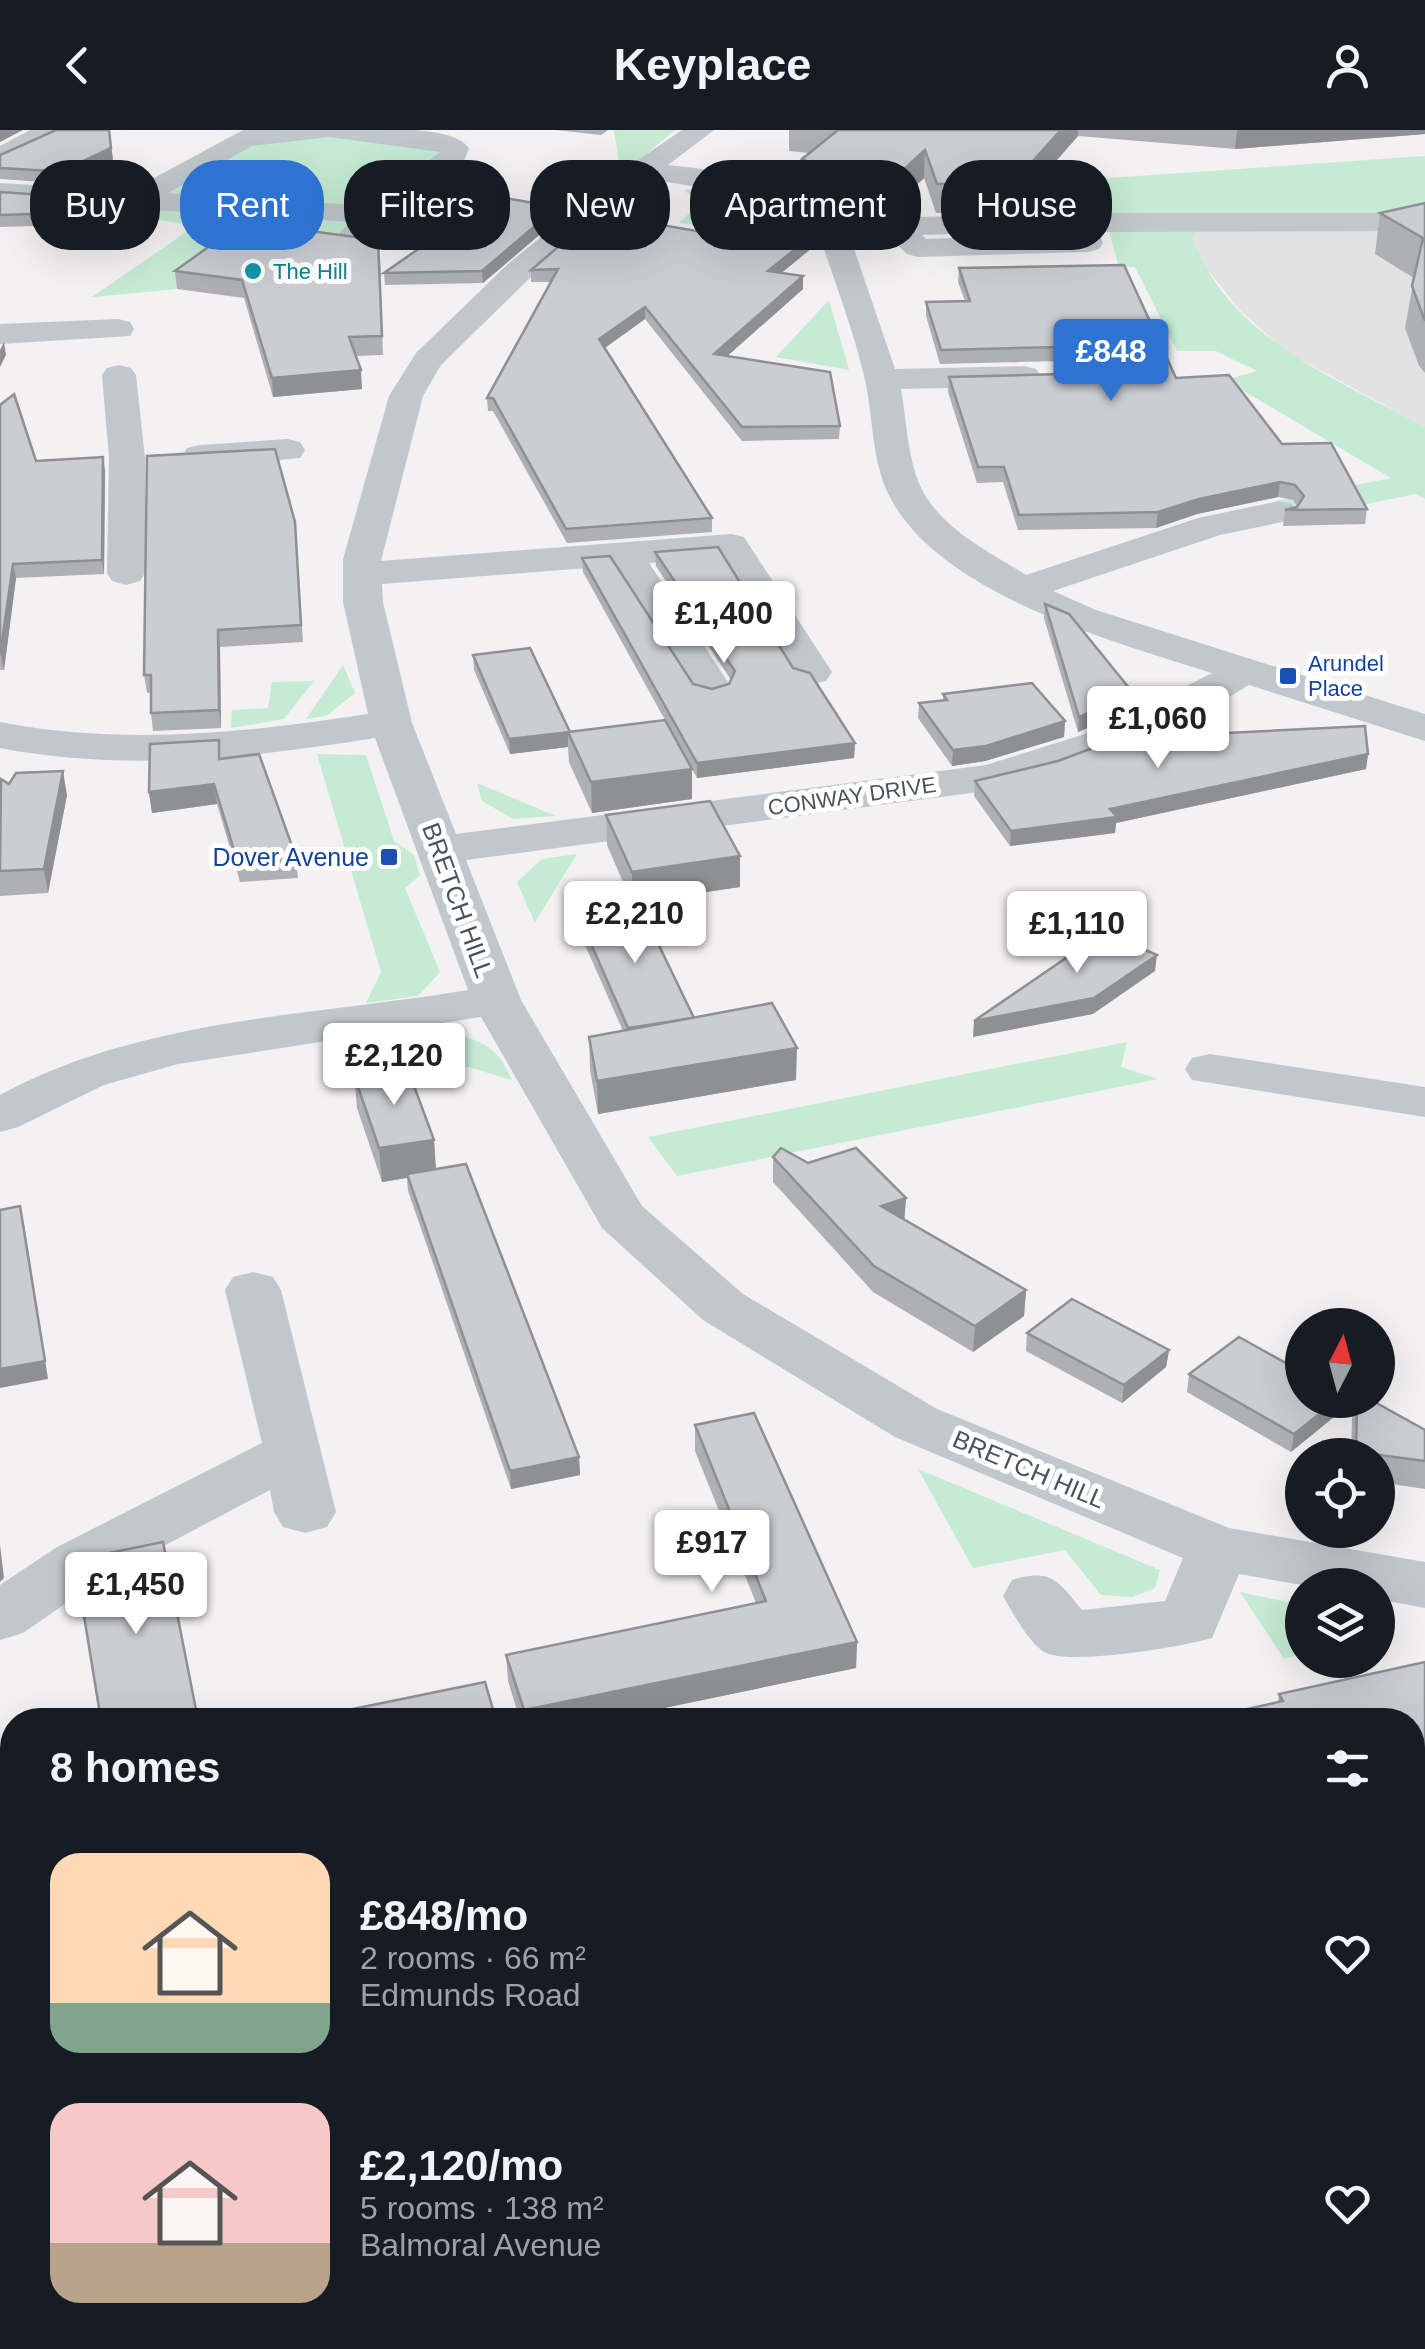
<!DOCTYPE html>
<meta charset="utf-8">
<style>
:root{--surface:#171b24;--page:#20242c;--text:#f1f3f6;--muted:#9ea1a6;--accent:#2e73cf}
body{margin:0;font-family:Arial,sans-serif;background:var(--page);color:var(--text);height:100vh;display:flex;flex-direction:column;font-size:38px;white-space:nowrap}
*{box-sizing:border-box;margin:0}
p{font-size:32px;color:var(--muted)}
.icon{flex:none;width:55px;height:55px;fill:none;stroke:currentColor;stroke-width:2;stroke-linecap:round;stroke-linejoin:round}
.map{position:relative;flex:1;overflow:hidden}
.sheet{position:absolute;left:0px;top:1578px;width:1425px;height:642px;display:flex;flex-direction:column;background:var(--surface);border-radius:40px 40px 0 0;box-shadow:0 10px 40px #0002}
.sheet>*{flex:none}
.top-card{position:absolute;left:30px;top:30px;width:1365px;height:90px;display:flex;gap:20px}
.needle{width:65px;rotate:6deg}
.controls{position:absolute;left:1285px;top:1178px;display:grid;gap:20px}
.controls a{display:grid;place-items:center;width:110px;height:110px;border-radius:50%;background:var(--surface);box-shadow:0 10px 40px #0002;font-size:50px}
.price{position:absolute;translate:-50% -85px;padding:0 22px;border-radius:10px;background:#fff;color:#222;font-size:32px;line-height:65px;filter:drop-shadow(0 2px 5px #0008)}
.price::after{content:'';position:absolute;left:50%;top:60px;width:30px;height:22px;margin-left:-15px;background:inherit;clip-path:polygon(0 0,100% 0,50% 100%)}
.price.on{background:var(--accent);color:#fff}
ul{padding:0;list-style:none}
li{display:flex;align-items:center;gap:30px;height:250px;padding:0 50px}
li span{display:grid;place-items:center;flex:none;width:280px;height:200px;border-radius:30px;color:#555}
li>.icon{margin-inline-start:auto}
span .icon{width:120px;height:120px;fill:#fffc;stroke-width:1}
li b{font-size:42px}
h2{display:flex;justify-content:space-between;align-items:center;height:120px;padding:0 50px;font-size:42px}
.tag{padding:0 35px;border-radius:40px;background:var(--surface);box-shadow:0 10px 40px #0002;font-size:35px;line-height:90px}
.tag.on{background:var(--accent);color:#fff}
header{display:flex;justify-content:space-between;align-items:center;height:130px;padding:0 50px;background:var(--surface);font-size:45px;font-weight:600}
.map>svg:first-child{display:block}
.education{fill:#e3e2e2}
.green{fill:#c5ebd4}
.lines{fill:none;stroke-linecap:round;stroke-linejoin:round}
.minor{fill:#c0c8cd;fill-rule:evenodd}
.wall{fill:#afb0b5}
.shaded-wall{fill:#8e9093}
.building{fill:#cbcdd2;stroke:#8e9093;stroke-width:2.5}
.culture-dot{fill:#0f9aa8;stroke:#fff;stroke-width:4}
.transit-dot{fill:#1a4fb4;stroke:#fff;stroke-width:4}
.labels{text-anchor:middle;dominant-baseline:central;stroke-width:10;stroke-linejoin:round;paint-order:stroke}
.far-culture-label{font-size:22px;fill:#0d838f;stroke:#fff;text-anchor:start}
.far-transit-label{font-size:22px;fill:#164399;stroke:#fff;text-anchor:start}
.far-street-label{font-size:22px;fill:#4a535c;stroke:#fff}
.transit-label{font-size:25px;fill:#164399;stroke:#fff;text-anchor:end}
.street-label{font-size:25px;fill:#4a535c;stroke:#fff}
</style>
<header><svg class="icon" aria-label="back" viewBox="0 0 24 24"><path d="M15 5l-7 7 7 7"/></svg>Keyplace<svg class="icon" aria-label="person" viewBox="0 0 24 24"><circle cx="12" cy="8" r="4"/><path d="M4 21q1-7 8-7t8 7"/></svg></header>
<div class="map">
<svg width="1425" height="2219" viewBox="0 0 1425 2219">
<rect width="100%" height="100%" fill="#f3f1f1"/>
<!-- education -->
<path class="education" d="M1425,81V297L1285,221L1241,181L1202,133L1193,108L1207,90Z"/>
<!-- green -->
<g class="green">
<path d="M614,0H675L621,45Z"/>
<path d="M344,4L426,14L442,23L379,73L358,71L337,79L152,67L248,13Z"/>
<path d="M1425,26V81L1207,90L1193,108C1226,207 1341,251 1425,297V369L1415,364L1299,388L1279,382L1277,371L1391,348L1225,250L1257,241L1216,221H1177L1135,137H1119L1094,49Z"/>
<path d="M713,59L779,71L821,102L823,113L679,93L700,73L684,60Z"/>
<path d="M140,73L356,89L326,112L245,109L177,159L92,167L195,96L125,84Z"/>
<path d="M829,170L849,240L776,227Z"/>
<path d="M343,535L355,563L326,586L306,589Z"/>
<path d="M314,551L284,589L231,598L232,580L268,578L272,552Z"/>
<path d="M317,624L366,625L394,711L414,725L420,745L405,758L440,842L418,866L366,873L381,842Z"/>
<path d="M477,653L556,686L513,689L482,671Z"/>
<path d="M577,724L535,792V793L517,752L542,729Z"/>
<path d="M444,902C482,911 495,913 512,950L394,915L390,903Z"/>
<path d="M1127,912L1121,937L1158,949L677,1046L648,1007Z"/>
<path d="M918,1339L1160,1440L1155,1458L1133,1467L1101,1465L1065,1420L973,1438Z"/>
<path d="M1240,1462L1302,1475V1524L1284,1529Z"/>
</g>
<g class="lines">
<!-- minor -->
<g class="minor">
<path d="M30,0H65L61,6L0,36V16Z"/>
<path d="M243,0H416C434,2 458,4 469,18L464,31L360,114H338L334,108L350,92L0,71V53L130,61ZM329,7L440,22L371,76L168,63L252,16Z"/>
<path d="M682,0H714L668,35C710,40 822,50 844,89L1078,83H1425V101L1098,102L1103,113L1099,119L1088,122L918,127L907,124L891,109L850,107L895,239L1024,236L1036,239L1041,246L1036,253L1024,256L901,259C906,287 907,318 916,345C932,395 985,419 1026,445L1198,388L1279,371L1292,374L1298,382L1292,390L1220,405L1053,461L1096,480L1425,584V611L1249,555C1168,607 1080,639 986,661L466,730L521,870L642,1076L743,1164L937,1279L1229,1398L1425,1432V1478L1378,1469V1455H1302L1239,1444L1212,1508C1182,1517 1072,1535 1046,1523C1029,1514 1013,1483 1003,1466L1012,1450C1052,1438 1058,1451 1082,1480L1165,1471L1183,1428L895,1307L703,1190L602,1098L481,887L178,934L104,955L18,997L0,1002V965C141,888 312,886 468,860L375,608C249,628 127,642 0,618V592C124,616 244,603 368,584L343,472V429L389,266L416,223L509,133L632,34ZM648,49L755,66L815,91C831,143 853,197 865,250C874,290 871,333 891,369C942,465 1115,512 1212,543L1104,598L986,635L456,704L412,593L383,472L382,454L612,436L696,567L711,570L726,567L732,558L649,433L720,427L796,551L811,554L826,551L832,542L744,407L731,404L381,431L423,266L441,235L531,147ZM1067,101L1069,104L926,109L922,105Z"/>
<path d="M118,189L130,192L134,199L130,206L0,214V194Z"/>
<path d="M119,235L131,238L136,245L145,328V443L140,451L126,455L112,451L107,443L109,328L102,245L107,238Z"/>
<path d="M287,309L300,312L305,320L300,328L200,337L187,334L182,326L187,318L200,315Z"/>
<path d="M1210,924L1425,957V987L1192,950L1185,939L1192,928Z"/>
<path d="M253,1142L273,1147L281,1160L336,1382L327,1397L305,1403L283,1397L274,1382L270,1360L101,1449L23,1503L0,1510V1455L57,1417L262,1313L225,1160L233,1147Z"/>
<path d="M0,1809L12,1813V1888L0,1884Z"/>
<path d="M171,2208H254L259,2219H176Z"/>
<path d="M584,2208H680L675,2219H579Z"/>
<path d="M1024,2208H1109L1114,2219H1029Z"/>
</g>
</g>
<!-- wall -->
<g class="wall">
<path d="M109,0L113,30L92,40L93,46L89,55L0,49V25Z"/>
<path d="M556,0H608L601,5Z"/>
<path d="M789,0H1425V4L1235,19L1078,6L1012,81L936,83L924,48L900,70L875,67L853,85H846L834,72L802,57V29L809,23L789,21Z"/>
<path d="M0,62L77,79L69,95L0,97Z"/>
<path d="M1425,73V243L1419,236L1405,198L1414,148L1375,124L1380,83Z"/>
<path d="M557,77L558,89L483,153L385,155L384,143Z"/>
<path d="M726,106L818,113L781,143L803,159L726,226L840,296L839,309L742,311L645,189L605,218L712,388V402L567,413L493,281H488L487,268L551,152H531V140Z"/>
<path d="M380,128L383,225L356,226L362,259L273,267L244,168L177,159L175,141Z"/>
<path d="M959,138L1176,248L1282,314L1367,379L1365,394L1283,396L1285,380L1297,376L1293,370L1278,367L1197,384L1156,398L1018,400L1003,352L977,353L948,262L949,247L1061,244L1076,239L1072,234L1059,231L940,234L926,186V172L965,171L958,152Z"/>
<path d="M0,275L36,331L105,340L104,444L16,448L4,540H0Z"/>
<path d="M295,392L303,512L220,517L221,598L153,601L151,583V563H147L144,545Z"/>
<path d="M655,422L793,538L855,613L854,628L697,648L681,619L692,669L592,683L569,632L568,617L510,624L474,540L473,525L570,602L665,590L583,442L582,428L693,554L712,559L729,554L731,550L656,436Z"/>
<path d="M1045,474L1134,564L1132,579L1078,602L1044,488Z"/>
<path d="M943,564L1065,591L1064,607L985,631L952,636L918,588L919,573L943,570Z"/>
<path d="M1167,606L1368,624L1366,639L1116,693L1115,703L1010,716L974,666L975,651Z"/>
<path d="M221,629L296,727L298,748L240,752L217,674L152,683L149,662Z"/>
<path d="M9,654L67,665L48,763L0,766V655Z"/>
<path d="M606,685L740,726V757L632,773L607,715Z"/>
<path d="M577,782L694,888L796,950L598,984L590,940L589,907L623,901L578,799Z"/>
<path d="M354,945L434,1010L436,1039L579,1327L580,1345L511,1359L408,1061L407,1048L382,1052L357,978Z"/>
<path d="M773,1027L808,1033L906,1068L904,1089L1026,1160L1024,1186L973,1222L873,1162L773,1052Z"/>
<path d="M1027,1203L1169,1220L1166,1237L1122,1273L1026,1221Z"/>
<path d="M1189,1244L1302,1270H1343L1340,1282L1291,1322L1187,1262Z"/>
<path d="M1356,1270L1425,1300V1359L1378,1352V1325H1351L1352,1289Z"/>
<path d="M695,1295L857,1512L856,1538L606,1590H520L508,1551L506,1525L756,1473L695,1321Z"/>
<path d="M1425,1532V1648L1412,1651V1590L1278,1572L1279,1564Z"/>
<path d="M383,2208H527L534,2219H390Z"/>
<path d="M904,2208H1019L1026,2219H910Z"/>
<path d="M1130,2208H1218L1226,2219H1138Z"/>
</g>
<!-- shaded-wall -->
<g class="shaded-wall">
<path d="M0,0H23L0,12Z"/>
<path d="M109,0L113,30L92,40L93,46L89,55L87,43L79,33Z"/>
<path d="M1061,0H1078V6L1012,81L1014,52Z"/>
<path d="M1237,0H1425V4L1235,19Z"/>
<path d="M925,20L924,48L900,70L901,42Z"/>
<path d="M876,39L875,67L853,85L854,56Z"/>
<path d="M75,67L77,79L69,95L67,83Z"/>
<path d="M557,77L558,89L483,153L482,141Z"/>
<path d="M818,101V113L768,154V141Z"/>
<path d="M803,146V159L714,238V224Z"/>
<path d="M645,177V189L599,222V209Z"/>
<path d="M4,212L6,225L0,237V220Z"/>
<path d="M361,240L362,259L273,267L272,248Z"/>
<path d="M103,327L105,340L104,444L102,430Z"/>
<path d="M1280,352L1278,367L1197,384L1156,398L1158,382L1199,369Z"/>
<path d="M13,434L16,448L4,540L1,525Z"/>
<path d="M218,500L220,517L221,598L219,580Z"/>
<path d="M1134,564L1132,579L1078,602L1079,587Z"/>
<path d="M1065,591L1064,607L985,631L952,636L953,620Z"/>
<path d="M568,602V617L510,624L509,609Z"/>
<path d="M855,613L854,628L697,648V633Z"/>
<path d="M1368,624L1366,639L1116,693L1115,703L1010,716L1011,701Z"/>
<path d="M692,639V669L592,683L591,652Z"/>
<path d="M63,641L67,665L48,763L44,739Z"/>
<path d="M214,654L217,674L152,683L149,662Z"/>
<path d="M740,726V757L632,773V742Z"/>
<path d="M1157,825L1155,841L1093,884L973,907L974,891Z"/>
<path d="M797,918L796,950L598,984L597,951Z"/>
<path d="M434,1010L436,1043L382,1052L379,1018Z"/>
<path d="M906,1068L904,1094L881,1076Z"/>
<path d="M24,1094L48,1249L0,1258V1239Z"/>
<path d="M1026,1160L1024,1186L973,1222L975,1196Z"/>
<path d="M1169,1220L1166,1237L1122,1273L1124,1255Z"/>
<path d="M1337,1270H1343L1340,1282L1291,1322L1294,1304Z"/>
<path d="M579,1327L580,1345L511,1359L510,1341Z"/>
<path d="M0,1415L4,1448L0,1452Z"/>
<path d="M857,1512L856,1538L606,1590H524V1580Z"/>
<path d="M1425,1622V1648L1413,1651L1419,1624Z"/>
<path d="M1425,2076V2097L1412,2103V2082Z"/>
</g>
<!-- building -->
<g class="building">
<path d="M56,0H109L111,18L79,33L91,35L87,43L0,38V25Z"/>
<path d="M838,0H1061L1014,52L937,54L925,20L901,42L876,39L854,56L846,57L834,44L802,29Z"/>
<path d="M0,62L75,67L67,83L0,85Z"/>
<path d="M494,66L557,77L482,141L384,143Z"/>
<path d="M776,67L812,82L818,101L768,141L803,146L714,224L830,242L840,296L742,297L645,177L599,209L712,388L566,399L493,268H487L558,139L531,140L597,84L726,106Z"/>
<path d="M1425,73V191L1412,156L1423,108L1380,83Z"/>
<path d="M243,92L378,110L382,206L349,207L361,240L272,248L242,150L175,141Z"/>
<path d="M1124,135L1176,248L1229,245L1282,314L1331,313L1367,379L1285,380L1297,377L1304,366L1295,355L1280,352L1199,369L1158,382L1019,385L1004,337H978L949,247L1061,244L1075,240L1080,228L1073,220L1060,217L941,220L926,172L970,171L959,138Z"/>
<path d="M14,264L36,331L103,327L102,430L13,434L0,525V275Z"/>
<path d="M275,319L295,392L301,495L218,500L219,580L151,583V545H144L147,326Z"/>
<path d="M718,417L793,538L810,543L855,613L697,633L582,428L610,426L693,554L712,559L729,554L735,541L655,422Z"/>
<path d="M1045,474L1069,484L1134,564L1079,587Z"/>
<path d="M530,518L570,602L509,609L473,525Z"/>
<path d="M1032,553L1065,591L986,616L953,620L919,573L947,570L943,564Z"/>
<path d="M665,590L692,639L591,652L568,602Z"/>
<path d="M1157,594L1167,606L1365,596L1368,624L1110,679L1117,687L1011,701L975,651L1058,631Z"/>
<path d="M219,610V629L259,624L296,727L237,730L214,654L149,662L150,614Z"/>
<path d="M63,641L44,739L0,741L1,649L9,654L16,643Z"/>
<path d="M710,671L740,726L632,742L606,685Z"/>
<path d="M639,774L694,888L628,898L577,782Z"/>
<path d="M1104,802L1157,825L1094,868L974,891Z"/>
<path d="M772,873L797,918L597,951L589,907Z"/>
<path d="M407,937L434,1010L379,1018L354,945Z"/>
<path d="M781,1018L808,1033L856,1018L906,1068L881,1076L1026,1160L975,1196L874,1136L773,1027Z"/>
<path d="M466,1034L579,1327L510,1341L407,1044Z"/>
<path d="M20,1076L45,1231L0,1239V1080Z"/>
<path d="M1072,1169L1169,1220L1124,1255L1027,1203Z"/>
<path d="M1239,1207L1302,1242V1270H1337L1294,1304L1189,1244Z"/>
<path d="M1357,1270H1371L1425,1300V1331L1356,1322Z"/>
<path d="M754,1283L857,1512L524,1580L506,1525L766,1471L695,1295Z"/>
<path d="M163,1412L198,1590H101L77,1443L109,1423Z"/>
<path d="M1425,1532V1622L1419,1624L1412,1614V1590H1198L1283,1571L1279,1564Z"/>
<path d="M485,1552L496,1590L304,1589Z"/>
<path d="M1425,1953V2076L1412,2082V1958Z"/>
<path d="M12,2146V2208H62L68,2219H0V2153Z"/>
<path d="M392,2208H527L534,2219H399Z"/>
<path d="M916,2208H1019L1026,2219H923Z"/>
<path d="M1151,2208H1218L1226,2219H1159Z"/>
</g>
<!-- markers -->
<circle class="culture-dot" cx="253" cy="141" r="10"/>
<g class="transit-dot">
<rect x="1278" y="536" width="20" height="20" rx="5"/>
<rect x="379" y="717" width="20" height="20" rx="5"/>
</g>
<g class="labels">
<!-- far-culture labels -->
<g class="far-culture-label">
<text x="273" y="141">The Hill</text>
</g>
<!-- far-transit labels -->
<g class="far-transit-label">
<text x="1308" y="533">Arundel<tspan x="1308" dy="25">Place</tspan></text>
</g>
<!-- far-street labels -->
<g class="far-street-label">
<text transform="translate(852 666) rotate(-8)">CONWAY DRIVE</text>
</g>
<!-- transit labels -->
<g class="transit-label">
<text x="369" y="727">Dover Avenue</text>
</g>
<!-- street labels -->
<g class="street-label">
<text transform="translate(458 770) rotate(70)">BRETCH HILL</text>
<text transform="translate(1029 1339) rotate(23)">BRETCH HILL</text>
</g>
</g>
</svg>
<div class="controls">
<a><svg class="needle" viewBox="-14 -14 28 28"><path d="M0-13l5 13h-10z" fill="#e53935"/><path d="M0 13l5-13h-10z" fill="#9ea1a6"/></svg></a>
<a><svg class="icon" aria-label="locate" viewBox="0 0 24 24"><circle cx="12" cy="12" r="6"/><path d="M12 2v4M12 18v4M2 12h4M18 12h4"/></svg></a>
<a><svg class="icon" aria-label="layers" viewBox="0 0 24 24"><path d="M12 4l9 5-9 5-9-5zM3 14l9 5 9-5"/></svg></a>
</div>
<b class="price on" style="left:1111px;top:274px">£848</b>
<b class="price" style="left:724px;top:536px">£1,400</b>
<b class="price" style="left:1158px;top:641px">£1,060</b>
<b class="price" style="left:635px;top:836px">£2,210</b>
<b class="price" style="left:1077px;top:846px">£1,110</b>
<b class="price" style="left:394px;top:978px">£2,120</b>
<b class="price" style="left:712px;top:1465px">£917</b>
<b class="price" style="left:136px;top:1507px">£1,450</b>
<div class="top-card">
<a class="tag">Buy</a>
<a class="tag on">Rent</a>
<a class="tag">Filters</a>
<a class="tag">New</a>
<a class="tag">Apartment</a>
<a class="tag">House</a>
</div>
<section class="sheet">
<h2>8 homes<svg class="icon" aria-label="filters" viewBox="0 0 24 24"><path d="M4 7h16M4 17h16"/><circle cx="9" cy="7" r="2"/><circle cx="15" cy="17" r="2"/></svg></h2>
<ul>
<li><span style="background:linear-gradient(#ffd9b3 75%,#7fa58c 0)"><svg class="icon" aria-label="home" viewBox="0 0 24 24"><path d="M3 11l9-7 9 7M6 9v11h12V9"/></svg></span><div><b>£848/mo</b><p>2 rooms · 66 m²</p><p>Edmunds Road</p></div><svg class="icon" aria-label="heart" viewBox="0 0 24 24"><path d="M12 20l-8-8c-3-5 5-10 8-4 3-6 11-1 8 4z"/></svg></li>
<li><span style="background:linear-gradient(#f6c9c9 70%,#b9a48a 0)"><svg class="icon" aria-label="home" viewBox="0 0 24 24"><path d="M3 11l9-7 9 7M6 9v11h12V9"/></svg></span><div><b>£2,120/mo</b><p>5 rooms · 138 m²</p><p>Balmoral Avenue</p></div><svg class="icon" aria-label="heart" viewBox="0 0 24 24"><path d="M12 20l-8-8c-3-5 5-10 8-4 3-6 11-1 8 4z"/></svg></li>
</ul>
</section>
</div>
